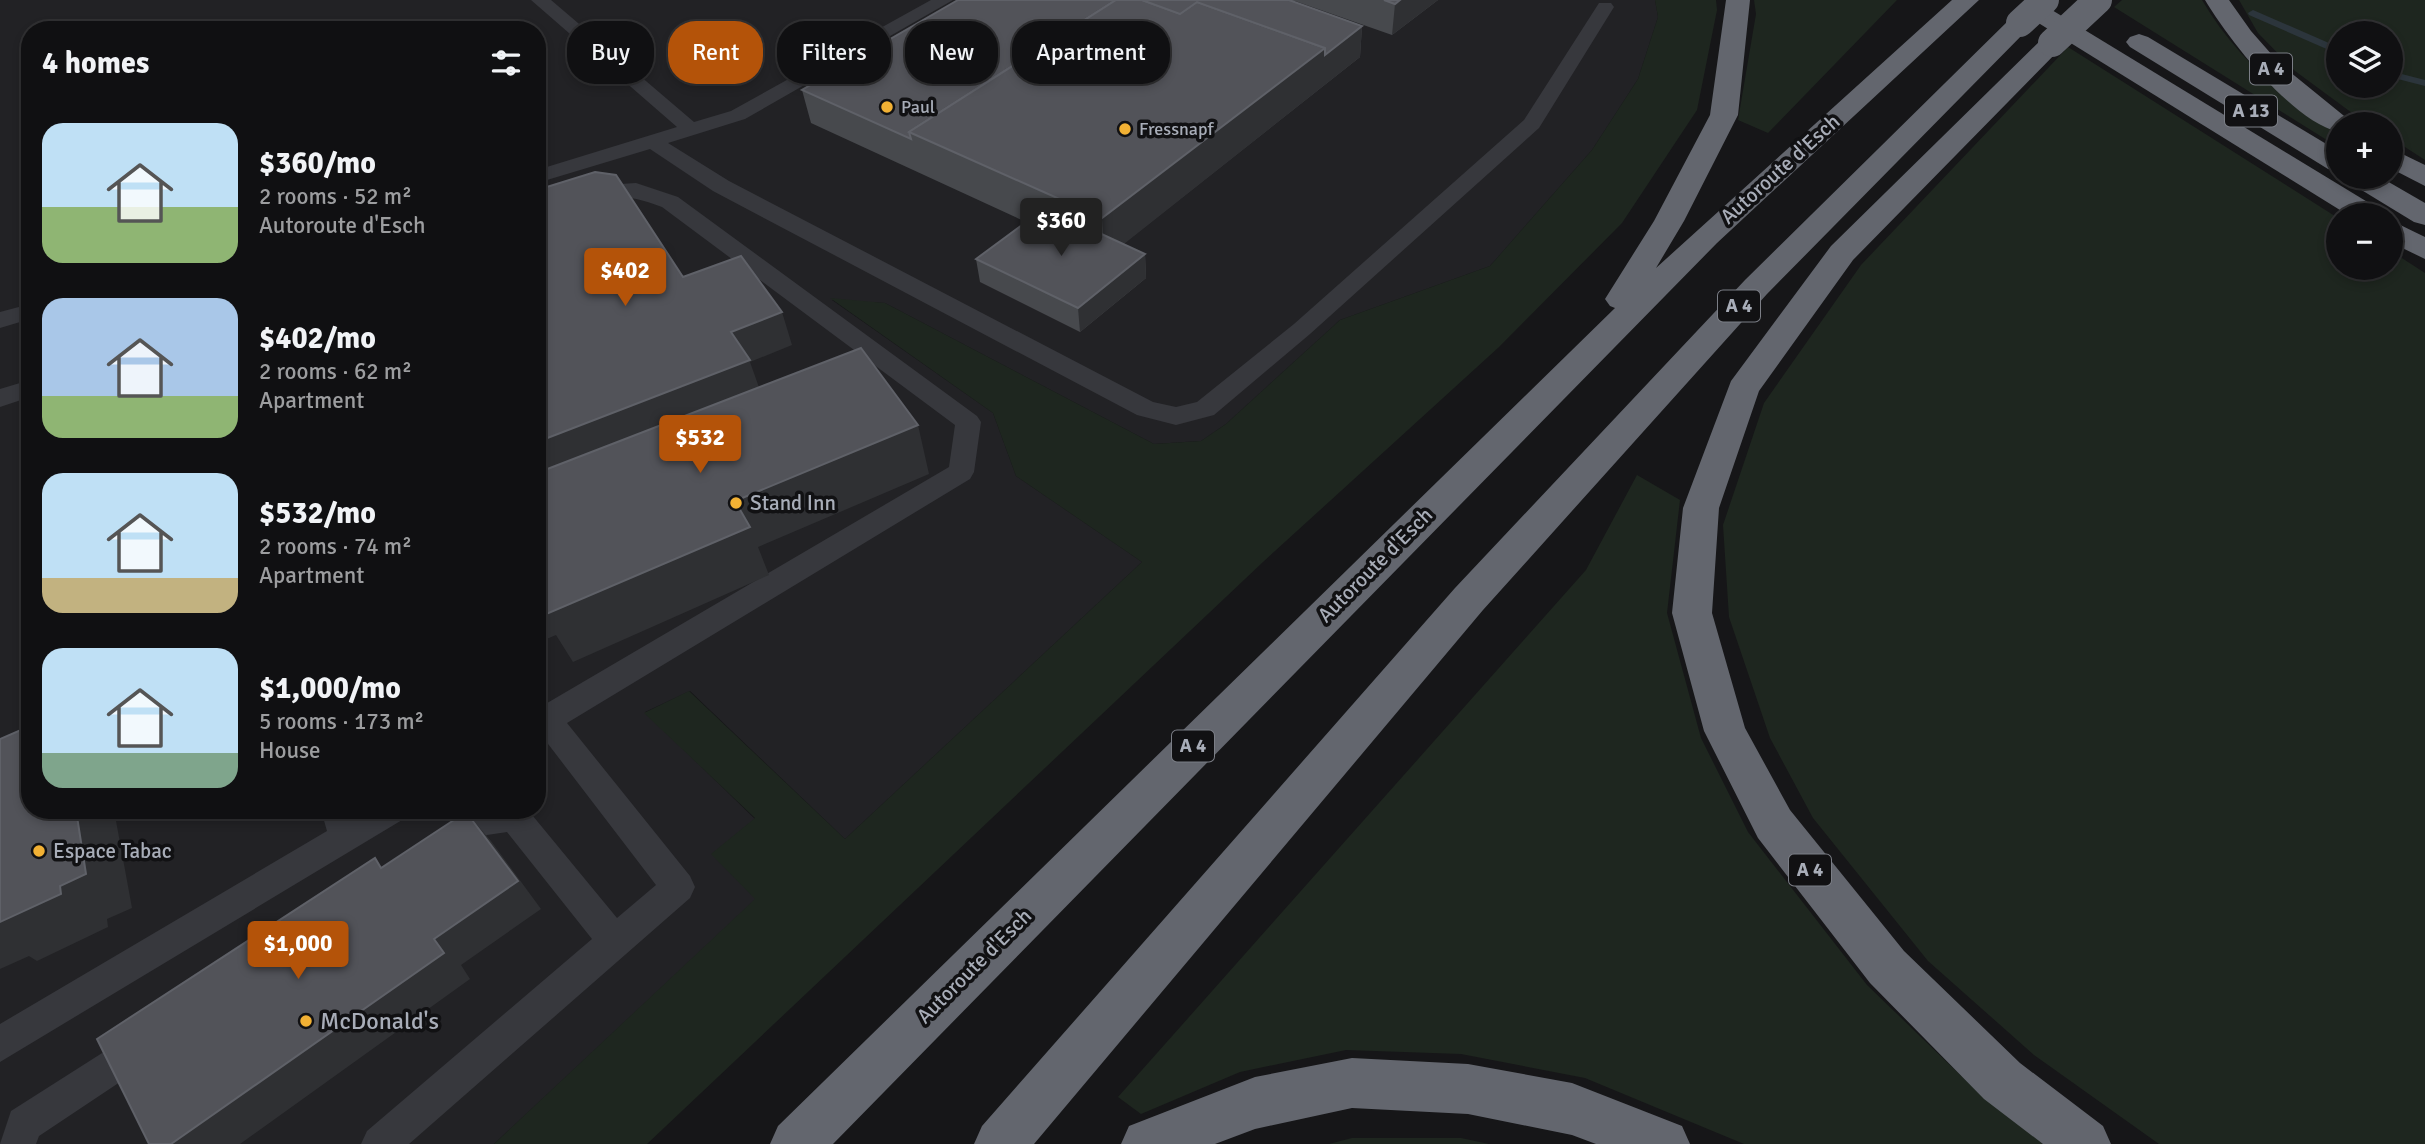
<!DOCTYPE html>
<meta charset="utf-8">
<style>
:root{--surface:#101012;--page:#19191b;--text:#f1f3f6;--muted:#9c9d9f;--line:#303032;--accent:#b45309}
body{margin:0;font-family:Signika,sans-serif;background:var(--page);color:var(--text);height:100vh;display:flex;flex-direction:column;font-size:26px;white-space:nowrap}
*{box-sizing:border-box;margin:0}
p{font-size:23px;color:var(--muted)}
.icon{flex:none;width:38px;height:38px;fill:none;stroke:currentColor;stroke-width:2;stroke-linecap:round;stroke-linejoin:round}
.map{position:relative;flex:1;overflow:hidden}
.side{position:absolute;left:21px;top:21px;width:525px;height:798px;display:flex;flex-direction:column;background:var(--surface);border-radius:28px;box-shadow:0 4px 10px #0003,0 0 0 2px var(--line)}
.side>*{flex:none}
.hud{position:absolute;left:567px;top:21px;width:665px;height:63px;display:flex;gap:14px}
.buttons{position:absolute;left:2326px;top:21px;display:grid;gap:14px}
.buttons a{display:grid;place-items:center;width:77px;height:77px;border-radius:50%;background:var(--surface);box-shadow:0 4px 10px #0003,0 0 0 2px var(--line);font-size:35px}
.price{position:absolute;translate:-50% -60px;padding:0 16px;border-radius:7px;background:var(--accent);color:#fff;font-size:23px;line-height:46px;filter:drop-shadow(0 2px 4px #0008)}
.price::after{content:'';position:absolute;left:50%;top:42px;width:21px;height:16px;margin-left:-10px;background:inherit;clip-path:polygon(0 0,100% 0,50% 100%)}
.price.current{background:#222;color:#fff}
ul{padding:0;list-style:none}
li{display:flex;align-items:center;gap:21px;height:175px;padding:0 21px}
li span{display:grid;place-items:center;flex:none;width:196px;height:140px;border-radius:21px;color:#555}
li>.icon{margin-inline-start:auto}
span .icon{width:84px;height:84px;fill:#fffc;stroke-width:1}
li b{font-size:30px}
h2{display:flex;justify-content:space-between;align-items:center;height:84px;padding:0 21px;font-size:30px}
.pill{padding:0 24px;border-radius:28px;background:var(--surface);box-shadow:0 4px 10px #0003,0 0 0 2px var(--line);font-size:24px;line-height:63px}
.pill.current{background:var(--accent);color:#fff}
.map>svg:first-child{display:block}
.built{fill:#222225;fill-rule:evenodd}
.green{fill:#1e261f;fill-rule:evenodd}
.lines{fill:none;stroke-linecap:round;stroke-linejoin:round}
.stream{fill:#2c353c;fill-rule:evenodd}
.service{fill:#37383d;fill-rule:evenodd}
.motorway{fill:#63666e;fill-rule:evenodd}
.motorway-bridge{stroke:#63666e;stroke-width:28}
.wall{fill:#47494d}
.shaded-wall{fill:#2f3033}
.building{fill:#525359;stroke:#5f6168;stroke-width:2}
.poi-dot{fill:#f2b134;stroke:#111113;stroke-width:2.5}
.labels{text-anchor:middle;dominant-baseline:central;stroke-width:7;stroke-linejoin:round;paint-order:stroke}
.far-poi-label{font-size:18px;fill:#a8adb8;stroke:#111113;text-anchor:start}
.shield{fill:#111113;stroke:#7b7e86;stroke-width:2}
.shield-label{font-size:19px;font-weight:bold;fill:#a8adb8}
.street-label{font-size:21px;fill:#a8adb8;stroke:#111113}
.poi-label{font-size:21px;fill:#a8adb8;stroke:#111113;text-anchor:start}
.near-poi-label{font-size:24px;fill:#a8adb8;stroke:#111113;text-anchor:start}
</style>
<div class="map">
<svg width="2425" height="1144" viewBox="0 0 2425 1144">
<rect width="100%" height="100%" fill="#161618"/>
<!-- built -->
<path class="built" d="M0,0H1655L1658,17L1638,79L1592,150L1490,266L1340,320L1226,424L1201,441L1154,444L885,303L832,300L993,413L1016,476L1142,562L845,839L690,691L645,712L755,819L756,899L494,1144H0ZM30,30H537V810H30Z"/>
<!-- green -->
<g class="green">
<path d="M1655,0H1716L1717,10L1697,110L1622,223L1499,347L1263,562L647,1144H494L755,899L711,854L755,818L644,713L689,691L845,839L1142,562L1016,476L993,413L830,298L885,303L1154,444L1201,441L1226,424L1340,320L1490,266L1592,150L1638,79L1658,17Z"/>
<path d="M1754,0H1897L1768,133L1738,120L1756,14Z"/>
<path d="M2122,0H2202C2234,55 2284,99 2338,133V147L2114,7Z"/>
<path d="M2239,0H2425V160L2391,138L2390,124H2367L2295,71L2258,33ZM2338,33H2390V86H2338Z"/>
<path d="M2068,47L2338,218V268H2390L2391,251L2425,273V1144H2159L2034,1055L1928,961L1813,818L1770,738L1729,617L1723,525L1764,403L1861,265Z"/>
<path d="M1637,475L1680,500L1667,613L1701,738L1748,832L1867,985L1980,1094L2046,1144H1744L1585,1078L1461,1054L1346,1050L1240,1072L1141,1114L1118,1097L1586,570Z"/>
<path d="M1352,1138H1461L1489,1144H1329Z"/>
</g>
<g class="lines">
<!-- stream -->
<g class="stream">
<path d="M2253,10L2338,47V54L2249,15L2248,13Z"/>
<path d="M2390,71L2425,80V86L2390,77Z"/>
</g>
<!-- service -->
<g class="service">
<path d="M531,0H551L694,122L731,111L931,0H953L745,119L668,143L729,181L1153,402L1176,407L1197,402L1294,324L1524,120L1599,3H1611L1614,7L1539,128L1310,334L1214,415L1176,425L1137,415L713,191L650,149L537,183V170L677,127Z"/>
<path d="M636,183L678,197L977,416L981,422L974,472L970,479L567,723L690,876L695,887L690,898L409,1144H361L367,1131L592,939L507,832L487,835L445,860L433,855L429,845L433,835L471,810H528L617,918L656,885L542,736L537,738V709L949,467L955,425L662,207C606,185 590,203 537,216V203L590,186Z"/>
<path d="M30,304V319L0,328V312Z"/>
<path d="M30,380V397L0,407V389Z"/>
<path d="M321,810H353L355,815L362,810H407L402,820L0,1062V1024L327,831Z"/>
<path d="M143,1027L156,1032L161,1045L156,1058L39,1136L36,1144H0L11,1111Z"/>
</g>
<!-- motorway -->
<g class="motorway">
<path d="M1726,0H1750L1738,115L1684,221L1656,268L1952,0H1979L1717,243L833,1144H770L778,1126L1615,308L1610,306L1605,299L1654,221L1710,115Z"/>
<path d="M2205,0H2229L2251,31L2280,64L2354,124H2338V132C2291,120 2229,40 2205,0Z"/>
<path d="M2033,2L2042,4L2379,209L2383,215H2348L2024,14L2021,9L2024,4Z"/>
<path d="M2020,15L2029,18L2033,23L2029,28L1767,294L1483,610L1034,1144H974L982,1126L1455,588L1745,280L2011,18Z"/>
<path d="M2139,34L2148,37L2338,151V172L2328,169L2130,47L2126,42L2130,37Z"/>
<path d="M2052,35L2061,38L2065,43L2061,48L1853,260L1759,391L1719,508L1712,613L1745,728L1790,810L1904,951L2020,1063L2103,1126L2111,1144H2043L1984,1099L1870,983L1758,838L1704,731L1672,613L1683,508L1731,381L1831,246L2043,38Z"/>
<path d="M2390,148L2425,165V186L2390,168Z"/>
<path d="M2345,177H2380L2425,203V225L2414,222L2350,183Z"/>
<path d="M2390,220L2425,237V259L2390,242Z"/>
<path d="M1352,1058L1468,1064L1572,1083L1682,1126L1690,1144H1596L1572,1135L1468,1114L1352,1108L1255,1129L1215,1144H1121L1129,1126L1255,1077Z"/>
</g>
<!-- motorway-bridge -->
<g class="motorway-bridge">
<path d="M2020,23L2045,0"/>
<path d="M2052,43L2098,0"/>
</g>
</g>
<!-- wall -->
<path class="wall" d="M958,0H1438L1392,35L1295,1L1294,2L1362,26L1360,57L1123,244L1145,254L1146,278L1080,332L980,282L976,259L1026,222L811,123L802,90Z"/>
<!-- shaded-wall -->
<g class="shaded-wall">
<path d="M1400,0H1438L1392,35L1395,4Z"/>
<path d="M1362,26L1360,57L1105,259L1102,218L1325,48Z"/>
<path d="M1145,254L1146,278L1080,332L1078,308Z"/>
<path d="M782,312L792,345L750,362L761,393L537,482V442L731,332Z"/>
<path d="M918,425L929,474L758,547L769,575L573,662L556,635L537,643V595L735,501Z"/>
<path d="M76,810H114L132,908L107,919L108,927L37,961L29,956L0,969V922L60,886Z"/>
<path d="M466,812L491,841L541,909L461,965L470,979L240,1144H171L434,939Z"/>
</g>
<!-- building -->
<g class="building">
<path d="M958,0H1116L909,132L911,139L802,90Z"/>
<path d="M1116,0H1142L1180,14L1197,2L1325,48L1102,218L909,132Z"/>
<path d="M1142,0H1289L1362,26L1325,55V48L1197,2L1180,14Z"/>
<path d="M1384,0H1400L1395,4Z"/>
<path d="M595,172L616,175L683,277L741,256L782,312L731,332L750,360L537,442V190Z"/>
<path d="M1045,208L1145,254L1078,308L976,259Z"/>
<path d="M861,348L918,425L735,501L750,527L544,615L537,599V473Z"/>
<path d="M30,726V810H76L86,874L60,886L61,894L0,922V739Z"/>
<path d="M466,812L518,881L434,939L444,953L171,1144H149L97,1039L375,858L381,868Z"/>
</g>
<!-- markers -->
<g class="poi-dot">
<circle cx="887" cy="107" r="7"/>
<circle cx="1125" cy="129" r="7"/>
<circle cx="736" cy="503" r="7"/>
<circle cx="39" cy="851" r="7"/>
<circle cx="306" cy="1021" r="7"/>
</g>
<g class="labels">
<!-- far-poi labels -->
<g class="far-poi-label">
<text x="901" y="107">Paul</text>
<text x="1139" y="129">Fressnapf</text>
</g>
<!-- shield labels -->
<g class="shield">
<rect x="2250" y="53.5" width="42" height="31" rx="5"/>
<rect x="2225" y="95.5" width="52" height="31" rx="5"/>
<rect x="1718" y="290.5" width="42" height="31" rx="5"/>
<rect x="1172" y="730.5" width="42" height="31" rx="5"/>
<rect x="1789" y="854.5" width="42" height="31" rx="5"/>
</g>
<g class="shield-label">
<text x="2271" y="69">A 4</text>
<text x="2251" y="111">A 13</text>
<text x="1739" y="306">A 4</text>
<text x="1193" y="746">A 4</text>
<text x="1810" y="870">A 4</text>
</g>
<!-- street labels -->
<g class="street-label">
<text transform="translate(1780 169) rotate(-42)">Autoroute d'Esch</text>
<text transform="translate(1375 565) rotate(-45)">Autoroute d'Esch</text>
<text transform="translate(974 966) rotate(-45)">Autoroute d'Esch</text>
</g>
<!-- poi labels -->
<g class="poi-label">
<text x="750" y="503">Stand Inn</text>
<text x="53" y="851">Espace Tabac</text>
</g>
<!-- near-poi labels -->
<g class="near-poi-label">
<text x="320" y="1021">McDonald's</text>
</g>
</g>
</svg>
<div class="buttons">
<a><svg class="icon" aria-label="layers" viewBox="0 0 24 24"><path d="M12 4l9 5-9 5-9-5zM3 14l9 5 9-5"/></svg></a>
<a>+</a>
<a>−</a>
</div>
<b class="price current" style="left:1061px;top:258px">$360</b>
<b class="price" style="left:625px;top:308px">$402</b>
<b class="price" style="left:700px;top:475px">$532</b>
<b class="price" style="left:298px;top:981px">$1,000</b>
<div class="hud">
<a class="pill">Buy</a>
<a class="pill current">Rent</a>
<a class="pill">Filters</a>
<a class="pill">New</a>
<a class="pill">Apartment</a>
</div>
<section class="side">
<h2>4 homes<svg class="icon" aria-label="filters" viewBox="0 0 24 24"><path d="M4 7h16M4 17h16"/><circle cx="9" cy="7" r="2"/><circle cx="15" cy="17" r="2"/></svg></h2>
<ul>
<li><span style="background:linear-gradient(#bfe0f5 60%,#8fb573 0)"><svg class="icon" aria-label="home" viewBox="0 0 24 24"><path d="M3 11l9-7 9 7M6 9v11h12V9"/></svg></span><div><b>$360/mo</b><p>2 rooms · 52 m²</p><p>Autoroute d'Esch</p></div></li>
<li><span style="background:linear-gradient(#a9c7e8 70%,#8fb573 0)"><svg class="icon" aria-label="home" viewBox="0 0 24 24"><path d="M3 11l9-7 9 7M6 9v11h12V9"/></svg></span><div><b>$402/mo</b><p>2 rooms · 62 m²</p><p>Apartment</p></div></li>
<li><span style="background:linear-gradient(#bfe0f5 75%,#c2b280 0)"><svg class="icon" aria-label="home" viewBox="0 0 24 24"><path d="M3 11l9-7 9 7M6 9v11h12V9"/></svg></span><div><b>$532/mo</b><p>2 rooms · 74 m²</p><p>Apartment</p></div></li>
<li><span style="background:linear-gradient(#bfe0f5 75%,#7fa58c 0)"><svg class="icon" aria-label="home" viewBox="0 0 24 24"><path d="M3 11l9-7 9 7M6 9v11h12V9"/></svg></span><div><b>$1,000/mo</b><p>5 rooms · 173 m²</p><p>House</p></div></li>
</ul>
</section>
</div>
